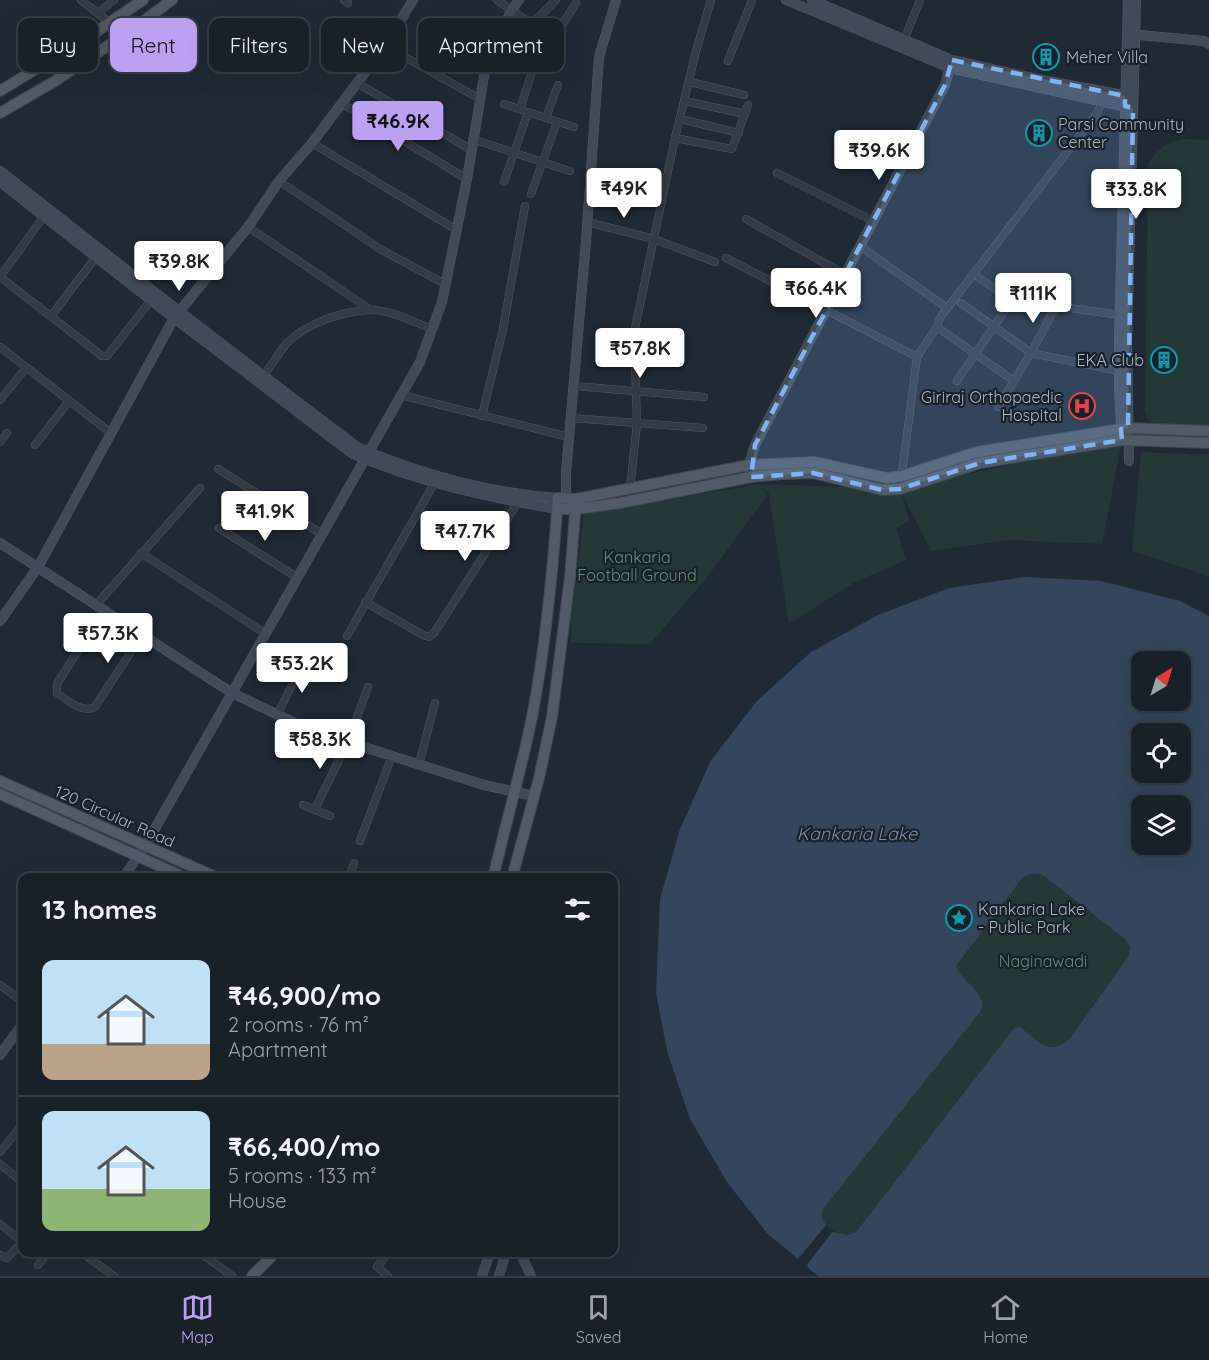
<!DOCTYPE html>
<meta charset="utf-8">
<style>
:root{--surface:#182028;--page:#252d34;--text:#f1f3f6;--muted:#9fa3a8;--line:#363e45;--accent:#bca0f2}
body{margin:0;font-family:Quicksand,sans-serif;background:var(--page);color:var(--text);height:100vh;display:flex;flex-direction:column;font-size:22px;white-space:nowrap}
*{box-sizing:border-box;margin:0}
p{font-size:20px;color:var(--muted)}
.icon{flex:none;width:33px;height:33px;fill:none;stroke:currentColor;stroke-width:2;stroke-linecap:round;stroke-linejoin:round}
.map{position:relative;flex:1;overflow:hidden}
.drawer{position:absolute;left:18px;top:873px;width:600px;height:384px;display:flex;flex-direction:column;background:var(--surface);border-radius:12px;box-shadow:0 6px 24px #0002,0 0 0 2px var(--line)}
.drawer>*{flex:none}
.guide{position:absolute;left:18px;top:18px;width:600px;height:54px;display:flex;gap:12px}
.needle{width:39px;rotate:38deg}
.buttons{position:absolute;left:1131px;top:651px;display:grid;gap:12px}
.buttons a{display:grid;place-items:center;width:60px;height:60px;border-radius:12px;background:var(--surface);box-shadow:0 6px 24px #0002,0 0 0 2px var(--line);font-size:30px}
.price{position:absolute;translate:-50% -51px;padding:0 14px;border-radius:6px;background:#fff;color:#222;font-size:20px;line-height:39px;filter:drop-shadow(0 2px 3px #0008)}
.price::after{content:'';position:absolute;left:50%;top:36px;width:18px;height:14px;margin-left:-9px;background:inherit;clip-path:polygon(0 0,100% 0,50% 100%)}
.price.on{background:var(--accent);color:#111}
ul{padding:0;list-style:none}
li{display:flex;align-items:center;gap:18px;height:150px;padding:0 24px}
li+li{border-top:2px solid var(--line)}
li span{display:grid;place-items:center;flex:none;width:168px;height:120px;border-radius:12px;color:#555}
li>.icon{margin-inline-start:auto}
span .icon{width:72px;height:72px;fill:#fffc;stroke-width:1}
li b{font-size:26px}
h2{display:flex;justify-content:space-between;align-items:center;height:72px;padding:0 24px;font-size:26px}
.tag{padding:0 21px;border-radius:12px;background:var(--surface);box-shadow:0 6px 24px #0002,0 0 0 2px var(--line);font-size:21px;line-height:54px}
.tag.on{background:var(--accent);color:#111}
.menu{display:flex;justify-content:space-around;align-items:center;height:84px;border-top:2px solid var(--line);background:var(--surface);font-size:16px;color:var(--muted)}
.menu a{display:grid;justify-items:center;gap:3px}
.menu .on{color:var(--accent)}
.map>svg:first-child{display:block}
.green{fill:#243838}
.water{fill:#33465c;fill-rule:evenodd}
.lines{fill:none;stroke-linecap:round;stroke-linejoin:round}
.street-casing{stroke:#505964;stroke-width:8}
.secondary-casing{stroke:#505964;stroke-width:10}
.primary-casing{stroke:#3f4752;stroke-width:12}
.street{stroke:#333b45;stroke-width:7}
.secondary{stroke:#414b58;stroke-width:9}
.primary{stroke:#515a66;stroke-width:10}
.marked{fill:#80b3f4;fill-opacity:0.2;stroke:#80b3f4;stroke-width:4.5;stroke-dasharray:12 8;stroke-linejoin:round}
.labels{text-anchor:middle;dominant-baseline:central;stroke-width:4.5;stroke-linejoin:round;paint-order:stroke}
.poi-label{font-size:16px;fill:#adb6c3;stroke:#18202a;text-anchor:start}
.park-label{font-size:16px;fill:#66926e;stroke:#18202a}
.street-label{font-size:16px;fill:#adb6c3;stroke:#18202a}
.water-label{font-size:18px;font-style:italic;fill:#758eaa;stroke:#18202a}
</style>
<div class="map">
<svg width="1209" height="1276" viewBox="0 0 1209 1276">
<rect width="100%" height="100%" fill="#202a35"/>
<!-- green -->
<g class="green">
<path d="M1181,139L1209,140V426L1154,425L1149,421L1145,412L1148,164C1157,150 1165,143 1181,139Z"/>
<path d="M1122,440L1102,544L1008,540L931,551L902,493L909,521L896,528L906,560L855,582L789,624L769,494L762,487L767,496L708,576L650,644L571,643V619L584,514L760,484L900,489Z"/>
<path d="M1141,452L1209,455V578L1192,570L1132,551Z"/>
<path d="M1032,873H1038L1044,876L1126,940L1130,947L1128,957L1071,1037C1049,1059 1036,1041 1014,1028L856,1232C843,1239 832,1232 823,1222V1209L976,991L961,978L956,966L1023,877Z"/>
</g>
<!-- water -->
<path class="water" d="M1025,577L1101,581L1180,601L1209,616V1276H818L809,1269L807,1265L832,1232L848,1235L856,1232L1014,1028L1020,1027C1039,1042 1049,1058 1071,1037L1128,957L1130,947L1126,940L1044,876C1036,872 1032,873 1023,877L956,966C962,983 990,993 980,1012L823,1209L822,1218L826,1225L798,1259L767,1233L727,1182L690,1119L667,1051L656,993L660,899L680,829L711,760L757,701L811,652L878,615L949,588ZM1142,662H1180V700H1142ZM1142,734H1180V772H1142ZM1142,806H1180V844H1142Z"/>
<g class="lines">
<defs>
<g id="street">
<path d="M81,0L110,23"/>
<path d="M344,0L348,3"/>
<path d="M497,0L553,39L576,3"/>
<path d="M98,13L114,0"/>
<path d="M532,24L556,0"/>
<path d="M904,40L920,0"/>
<path d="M385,46L480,99"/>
<path d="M728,61L752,0"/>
<path d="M690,82L744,95"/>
<path d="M357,83L470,149"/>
<path d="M685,101L745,114"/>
<path d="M341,103L467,179"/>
<path d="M504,104L522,110"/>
<path d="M520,109L531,75"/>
<path d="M546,118L558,85"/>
<path d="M680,119L739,133"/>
<path d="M675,138L732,149L748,105"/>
<path d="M472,139L570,171"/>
<path d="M312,143L455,229"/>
<path d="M590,171L664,190"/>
<path d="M777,173L873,221"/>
<path d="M279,181L380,249L445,284"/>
<path d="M504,182L528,112L574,127"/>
<path d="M531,194L557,122"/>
<path d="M746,219L844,274"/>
<path d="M587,222L654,239L715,262"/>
<path d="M248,227L371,310"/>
<path d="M860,246L947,308"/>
<path d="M726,258L917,357"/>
<path d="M0,277L102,356H107L151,300"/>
<path d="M0,277L44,216"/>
<path d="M979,278L1012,300L1120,315"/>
<path d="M961,303L1031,353L1119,371"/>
<path d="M51,316L96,257"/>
<path d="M937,327L1014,381"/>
<path d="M0,347L111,433"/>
<path d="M263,376C272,365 279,352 288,342C307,323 343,311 370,310C390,309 413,322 432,329"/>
<path d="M957,381L1012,300"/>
<path d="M574,386L704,397"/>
<path d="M401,395L569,437"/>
<path d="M0,400L26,368"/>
<path d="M998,407L1031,353L1056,306"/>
<path d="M482,416L503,329L525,206"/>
<path d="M571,418L703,428"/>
<path d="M0,442L7,433"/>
<path d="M35,445L69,401"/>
<path d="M218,469L322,534"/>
<path d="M630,489L637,423L634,333L675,138L696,51L711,0"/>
<path d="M900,489L917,357L937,327L940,318L955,298L1097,113L1102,103"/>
<path d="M219,528L298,578"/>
<path d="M141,553L266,634"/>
<path d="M365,602L423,635L429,637L434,633L518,502"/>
<path d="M96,605L200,488"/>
<path d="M104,610L57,684V693C68,700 82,714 95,707L142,635"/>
<path d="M347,636L435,482"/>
<path d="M277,715L304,661"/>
<path d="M419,764L435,703"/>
<path d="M303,805L330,816"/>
<path d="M315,809L348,742L368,687"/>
<path d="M360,841L392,756"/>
<path d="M349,878L354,863"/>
<path d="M0,985L22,1001"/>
<path d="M15,1034L22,1039"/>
<path d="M0,1152L22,1125"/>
<path d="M0,1164L22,1182"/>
<path d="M0,1224L20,1240V1244L7,1258L0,1255"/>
<path d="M81,1252L114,1276"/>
<path d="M199,1252L232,1276"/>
<path d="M38,1265L48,1252"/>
<path d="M388,1276L377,1267L389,1252"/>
</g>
<g id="secondary">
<path d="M786,0L950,68L1131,108"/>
<path d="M812,0L952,60L1037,79L1129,96"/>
<path d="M1129,34L1204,41L1209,44"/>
<path d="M0,171L180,312L357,447C420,474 489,493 558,498"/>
<path d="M0,182L174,318L353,454C418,482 487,497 557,509"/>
<path d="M1122,440L1119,389V342L1128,0"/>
<path d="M1129,461L1127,342L1136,0"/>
<path d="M750,471L749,465L755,445L945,85L952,60"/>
<path d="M566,498V473L586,241L599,57L616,0"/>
<path d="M0,543L232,693L310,730L484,785L534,796"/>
<path d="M0,621L38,567L174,318L248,227L279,181L312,143L357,83L385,46L413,0"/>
<path d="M123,878L145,846L420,362L442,302L467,179L487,58L511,11L519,0"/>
<path d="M0,1055L22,1025"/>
<path d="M520,1252L531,1276"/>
<path d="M482,1276L490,1252"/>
<path d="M499,1276L506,1252"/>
</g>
<g id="primary">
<path d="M0,91L90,36L143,0"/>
<path d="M0,113L55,81L127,33L172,0"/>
<path d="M557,509H576L620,503L751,477L784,474L813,473L882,490L900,489L980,463L1122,440L1209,443"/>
<path d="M0,781L218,878"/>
<path d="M0,794L186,878"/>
<path d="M493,878C506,822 522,768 533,712C546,642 553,569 558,498L576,499L749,465L814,462L887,478L902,476L977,452L1128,428L1209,431"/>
<path d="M512,878L539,778L552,717L570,577L576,502"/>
<path d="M252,1276L276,1252"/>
</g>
</defs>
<!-- street casing -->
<use href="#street" class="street-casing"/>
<!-- secondary casing -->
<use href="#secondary" class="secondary-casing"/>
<!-- primary casing -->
<use href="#primary" class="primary-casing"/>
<!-- street -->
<use href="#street" class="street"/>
<!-- secondary -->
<use href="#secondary" class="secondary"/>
<!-- primary -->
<use href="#primary" class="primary"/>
</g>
<!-- marked area -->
<path class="marked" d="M952,60L1125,96V106L1133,108L1128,428L1121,429L1122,440L980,463L900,489L882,490L813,473L751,477L755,445L945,85Z"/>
<!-- icons -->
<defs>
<symbol id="building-ring" viewBox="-11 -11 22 22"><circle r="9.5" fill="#18202a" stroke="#0f9aa8" stroke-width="1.5"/><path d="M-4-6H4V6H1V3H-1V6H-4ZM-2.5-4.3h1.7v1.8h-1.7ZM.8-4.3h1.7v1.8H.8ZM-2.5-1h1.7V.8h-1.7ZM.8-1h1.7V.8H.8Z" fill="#0f9aa8"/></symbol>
<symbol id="hospital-ring" viewBox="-11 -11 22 22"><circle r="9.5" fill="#18202a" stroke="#e0444e" stroke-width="1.5"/><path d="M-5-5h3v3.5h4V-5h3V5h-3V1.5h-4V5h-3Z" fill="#e0444e"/></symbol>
<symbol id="sight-ring" viewBox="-11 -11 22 22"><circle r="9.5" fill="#18202a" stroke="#0f9aa8" stroke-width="1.5"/><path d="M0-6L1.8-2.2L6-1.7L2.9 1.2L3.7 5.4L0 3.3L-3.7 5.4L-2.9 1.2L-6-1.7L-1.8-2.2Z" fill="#0f9aa8"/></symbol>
</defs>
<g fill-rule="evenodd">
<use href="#building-ring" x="1031" y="42" width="30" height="30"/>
<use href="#building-ring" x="1024" y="118" width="30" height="30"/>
<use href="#building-ring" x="1149" y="345" width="30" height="30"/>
<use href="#hospital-ring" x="1067" y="391" width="30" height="30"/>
<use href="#sight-ring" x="944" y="903" width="30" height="30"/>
</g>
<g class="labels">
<!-- poi labels -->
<g class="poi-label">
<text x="1066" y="57">Meher Villa</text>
<text x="1058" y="124">Parsi Community<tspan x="1058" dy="18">Center</tspan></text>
<text x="1144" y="360" text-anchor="end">EKA Club</text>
<text x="1062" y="397" text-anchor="end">Giriraj Orthopaedic<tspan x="1062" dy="18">Hospital</tspan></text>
<text x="978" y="909">Kankaria Lake<tspan x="978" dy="18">- Public Park</tspan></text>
</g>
<!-- park labels -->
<g class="park-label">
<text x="637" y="557">Kankaria<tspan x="637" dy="18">Football Ground</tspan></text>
<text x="1043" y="961">Naginawadi</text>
</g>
<!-- street labels -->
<g class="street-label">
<text transform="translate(115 816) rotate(24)">120 Circular Road</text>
</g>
<!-- water labels -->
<g class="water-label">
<text x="857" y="833">Kankaria Lake</text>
</g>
</g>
</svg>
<div class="buttons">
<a><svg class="needle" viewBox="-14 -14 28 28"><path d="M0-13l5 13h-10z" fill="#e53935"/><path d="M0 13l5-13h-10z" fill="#9fa3a8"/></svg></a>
<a><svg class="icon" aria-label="locate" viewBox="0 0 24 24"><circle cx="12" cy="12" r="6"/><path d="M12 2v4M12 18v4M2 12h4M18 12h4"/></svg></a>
<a><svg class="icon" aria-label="layers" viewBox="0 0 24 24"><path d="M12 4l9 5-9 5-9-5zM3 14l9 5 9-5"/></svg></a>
</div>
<b class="price on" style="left:398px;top:152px">₹46.9K</b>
<b class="price" style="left:879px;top:181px">₹39.6K</b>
<b class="price" style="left:624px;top:219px">₹49K</b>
<b class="price" style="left:1136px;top:220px">₹33.8K</b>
<b class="price" style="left:179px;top:292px">₹39.8K</b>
<b class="price" style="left:816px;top:319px">₹66.4K</b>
<b class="price" style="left:1033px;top:324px">₹111K</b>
<b class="price" style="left:640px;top:379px">₹57.8K</b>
<b class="price" style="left:265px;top:542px">₹41.9K</b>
<b class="price" style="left:465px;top:562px">₹47.7K</b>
<b class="price" style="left:108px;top:664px">₹57.3K</b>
<b class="price" style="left:302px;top:694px">₹53.2K</b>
<b class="price" style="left:320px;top:770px">₹58.3K</b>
<div class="guide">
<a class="tag">Buy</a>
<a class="tag on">Rent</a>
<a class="tag">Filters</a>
<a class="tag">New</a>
<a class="tag">Apartment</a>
</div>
<section class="drawer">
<h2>13 homes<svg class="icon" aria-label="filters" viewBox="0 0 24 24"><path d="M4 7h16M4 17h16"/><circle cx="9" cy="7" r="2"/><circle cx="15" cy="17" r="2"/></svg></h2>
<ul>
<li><span style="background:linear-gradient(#bfe0f5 70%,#b9a48a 0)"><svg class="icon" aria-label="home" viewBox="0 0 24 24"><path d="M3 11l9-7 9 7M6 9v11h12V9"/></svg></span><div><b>₹46,900/mo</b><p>2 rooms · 76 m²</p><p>Apartment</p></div></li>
<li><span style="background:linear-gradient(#bfe0f5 65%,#8fb573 0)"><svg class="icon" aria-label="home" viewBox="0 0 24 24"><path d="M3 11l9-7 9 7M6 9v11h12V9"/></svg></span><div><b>₹66,400/mo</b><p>5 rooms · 133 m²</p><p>House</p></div></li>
</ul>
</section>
</div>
<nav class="menu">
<a class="on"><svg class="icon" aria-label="map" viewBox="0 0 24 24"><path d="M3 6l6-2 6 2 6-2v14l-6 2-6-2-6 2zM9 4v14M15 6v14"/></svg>Map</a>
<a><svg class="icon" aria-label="saved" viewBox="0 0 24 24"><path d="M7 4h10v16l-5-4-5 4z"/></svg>Saved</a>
<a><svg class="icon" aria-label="home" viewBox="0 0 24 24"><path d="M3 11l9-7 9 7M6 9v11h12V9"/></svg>Home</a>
</nav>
